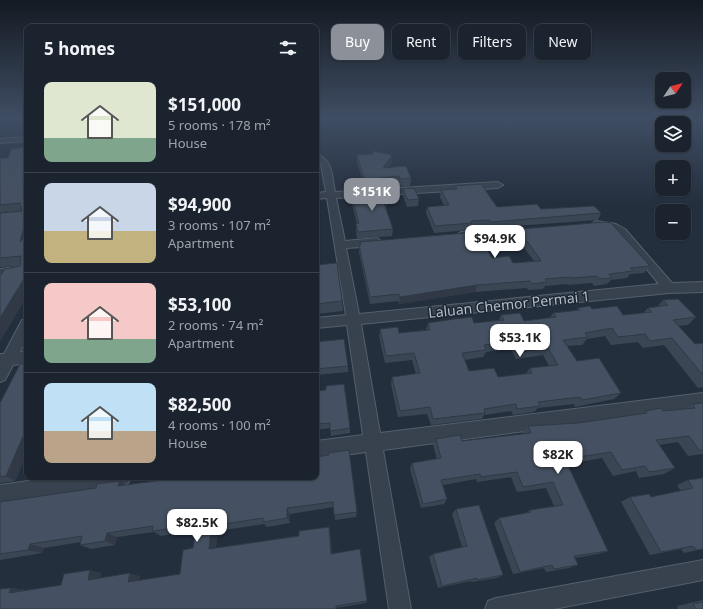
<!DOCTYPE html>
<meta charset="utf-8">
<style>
:root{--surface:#1b232e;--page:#242b36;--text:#f1f3f6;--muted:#a0a4aa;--line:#39404a;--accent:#8c9099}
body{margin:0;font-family:"Noto Sans",sans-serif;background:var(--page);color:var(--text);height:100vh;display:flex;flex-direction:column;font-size:15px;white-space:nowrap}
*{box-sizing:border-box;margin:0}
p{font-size:13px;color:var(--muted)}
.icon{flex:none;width:22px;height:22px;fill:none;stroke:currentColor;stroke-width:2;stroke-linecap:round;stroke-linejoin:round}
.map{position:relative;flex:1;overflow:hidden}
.sheet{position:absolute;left:24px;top:24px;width:295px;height:456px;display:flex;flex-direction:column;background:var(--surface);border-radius:8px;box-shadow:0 1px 3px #0004,0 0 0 1px var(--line)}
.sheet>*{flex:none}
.guide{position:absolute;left:331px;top:24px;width:312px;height:36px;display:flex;gap:8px}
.needle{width:26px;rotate:55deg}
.tools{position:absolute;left:655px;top:72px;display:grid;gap:8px}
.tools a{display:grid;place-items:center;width:36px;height:36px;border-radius:8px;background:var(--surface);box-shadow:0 1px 3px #0004,0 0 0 1px var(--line);font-size:20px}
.price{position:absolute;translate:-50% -34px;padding:0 9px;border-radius:8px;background:#fff;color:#222;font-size:13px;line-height:26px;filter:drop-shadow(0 1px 2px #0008)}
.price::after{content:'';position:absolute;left:50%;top:24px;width:12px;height:9px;margin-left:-6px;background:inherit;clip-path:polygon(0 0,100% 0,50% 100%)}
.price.on{background:var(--accent);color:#fff}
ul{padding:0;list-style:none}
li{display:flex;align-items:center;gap:12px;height:100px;padding:0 20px}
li+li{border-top:1px solid var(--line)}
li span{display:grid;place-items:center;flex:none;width:112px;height:80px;border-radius:8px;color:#555}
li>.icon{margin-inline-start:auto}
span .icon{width:48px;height:48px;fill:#fffc;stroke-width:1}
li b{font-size:17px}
h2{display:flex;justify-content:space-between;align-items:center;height:48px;padding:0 20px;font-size:17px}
.pill{padding:0 14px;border-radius:8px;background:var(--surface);box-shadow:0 1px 3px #0004,0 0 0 1px var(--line);font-size:14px;line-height:36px}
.pill.on{background:var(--accent);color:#fff}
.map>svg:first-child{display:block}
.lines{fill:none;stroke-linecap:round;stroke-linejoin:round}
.minor-casing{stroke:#565f6c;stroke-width:2}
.minor{fill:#38414e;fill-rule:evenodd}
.wall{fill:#3b4654;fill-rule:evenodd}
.shaded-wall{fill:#303945}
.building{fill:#455162;stroke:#303945;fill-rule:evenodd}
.labels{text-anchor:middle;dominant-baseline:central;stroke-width:3;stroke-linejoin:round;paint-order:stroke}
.street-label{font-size:14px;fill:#b4bcc9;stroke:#1d2633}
</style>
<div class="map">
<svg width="703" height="609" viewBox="0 0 703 609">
<rect width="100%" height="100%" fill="#242f3e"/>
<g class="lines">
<defs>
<g id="minor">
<path d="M27,137V141L0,143V139Z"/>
<path d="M316,154C333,159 332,177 335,192L498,182L503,185L498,188L336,198L345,241L377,238L383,242L377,246L346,248L359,314L659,284L617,233L609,229L592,226L591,224L596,221L616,224L625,229L672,283L703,282V292L669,293L361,324L380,433L703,393V407L383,450L411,609H389L366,452L316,459V441L363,435L347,325L316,328V318L346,315L327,198L316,199V193L326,192L321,164L316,160Z"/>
<path d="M513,228L518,231L517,233L461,238L456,235L461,232Z"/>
<path d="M27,266V274L0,277V269Z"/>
<path d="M27,319V337L20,352L27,351V363L13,365L5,380L0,382V354H4L22,320Z"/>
<path d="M56,477H131L128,483L122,486L0,503V485Z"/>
<path d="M703,560V580L554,609H485L488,601L496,598Z"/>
</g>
</defs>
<!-- minor casing -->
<use href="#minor" class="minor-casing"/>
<!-- minor -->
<use href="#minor" class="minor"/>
</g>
<!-- wall -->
<g class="wall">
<path d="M505,118H523L514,125L504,122Z"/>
<path d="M27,147V296L0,341L21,266L0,267V159L8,158Z"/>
<path d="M373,154L392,163L388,168L411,178L410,186L399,187L398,184L381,186L380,188L365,189L357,162V155Z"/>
<path d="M316,173L318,190L316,191Z"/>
<path d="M455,186L497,207L541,209L601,213L598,220L489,228L488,226L471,227L470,230L434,233L426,213L427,207L444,206L440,197L441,190L454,189Z"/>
<path d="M403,189L419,199L418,206L407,207L403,195Z"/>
<path d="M351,195L387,202L386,209L393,229L392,236L357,239L356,230V224H357L351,201Z"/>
<path d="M497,231L650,266L644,273L630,274L627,278L611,280L607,284L594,286L592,283L568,285L567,284L545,286L543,289L528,290L527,288L475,292L399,304L398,301L370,304L359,252L360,242L492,258L513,263L534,261L525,249L502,251L494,237Z"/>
<path d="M316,265L342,301L343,311L316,314Z"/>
<path d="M663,300L696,317L688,325L678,326L695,344L703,343V387L698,388L664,345L643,348L638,342L611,345L605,336L587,339L582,345L567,346L577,361L621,393L614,399L575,407L574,404L538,408L534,412L513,415L511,411L484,415L482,419L431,425L427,414L398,417L391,384L392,377L416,374L412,360L385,363L379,336L380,329L399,333L426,330L428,323H474L499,320L501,315L524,321L550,318L553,313L576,311L578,308L592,309L623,315L643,313L648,308L658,306ZM511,349L516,359L543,355L549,366L530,368L526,374L498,377L469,371L465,360L483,357L486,352Z"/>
<path d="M316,342L348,366V372L316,375Z"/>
<path d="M27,363V452L15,481L0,483V403Z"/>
<path d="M316,391L350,428V433L331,436L330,428L316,430Z"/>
<path d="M703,403V454L688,456L678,442L659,445L675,468L664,474L639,478L636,471L613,476L602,458L567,464L608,551L598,554L575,558L578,565L569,568L546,572L544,568L513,574L494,523L499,518L525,513L530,510L554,506L546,488L517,492L511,477L477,482L476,479L443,485L447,499L444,504L421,508L410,469L412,463L437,459L433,445L436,439L462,441L523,434L522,433L528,426L578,423L642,414L646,411H663L686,409L693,404Z"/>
<path d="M316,477L357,512L356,517L335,520L334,507L290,514V523L267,527L264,524L224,530V532L217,533L216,548L330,531L332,554L367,601L366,603L336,608L337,609H0L11,588L26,590V591L61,585L90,570L101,573L100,578L140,576L139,581L180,574L193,548L195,530L161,536L154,532L117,537L115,545L91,549L80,545L81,542L44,548L42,553L0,560V502L96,488L120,481L125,485Z"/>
<path d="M703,478V549L684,553L681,549L650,555L621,502L630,497H651L681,491L677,485L688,480Z"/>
<path d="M456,509L503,575L497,578L472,582L471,581L438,588L429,557L433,554L462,547L452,514Z"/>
<path d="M703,600V609H678L677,606Z"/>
</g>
<!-- shaded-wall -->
<g class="shaded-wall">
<path d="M517,118H523L514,125L516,119Z"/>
<path d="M392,155V163L382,176L383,168Z"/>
<path d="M27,167V186L23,181Z"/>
<path d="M27,216V250L20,242Z"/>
<path d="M27,274V296L0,341V318Z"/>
<path d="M477,285L475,292L399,304L400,297Z"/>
<path d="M27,427V452L15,481L6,476Z"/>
<path d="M120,481L128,487L118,486Z"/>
<path d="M287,508L290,514V523L287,518Z"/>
<path d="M218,525L224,530V532L218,528Z"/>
<path d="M329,527L330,531L332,557L331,554Z"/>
<path d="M211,529L217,533L215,553L209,549Z"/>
<path d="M107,533L117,537L115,545L105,541Z"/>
<path d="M30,544L44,548L42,553L28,550Z"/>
<path d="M90,570L101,573L99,582L88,580Z"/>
<path d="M130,573L140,576L138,585L128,582Z"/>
<path d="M11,588L26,590L24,595L9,593Z"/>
</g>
<!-- building -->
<g class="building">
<path d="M27,147V167L23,181H27V216L20,242L27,232V274L0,318V276L5,269L20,266L21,256L0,258V213L22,211L20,203L0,205V159L1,158H8L11,149Z"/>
<path d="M373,151L392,155L383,168L406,166L411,178L400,179L399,176L380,178L381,180L365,181L357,155L373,154Z"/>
<path d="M316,173L318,184H316Z"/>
<path d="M481,184L497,207L537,204L541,209L594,206L601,213L491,222L490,220L471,221L472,223L435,226L427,207L449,205L441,190L457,189L455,186Z"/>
<path d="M414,188L419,199L408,200L403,189Z"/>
<path d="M382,190L387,202L384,203L393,229L358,232L356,224L359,223L351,195Z"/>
<path d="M605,222L611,223L650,266L630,268L633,271L609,274L612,278L599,279L597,276L572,278L571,277L545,279L547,282L532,284L530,281L477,285L400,297L399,294L370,297L359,245H361L360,242L477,232L492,258L509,256L513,263L541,261L528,242L505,244L497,231Z"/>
<path d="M337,263L342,301L316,304V265Z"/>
<path d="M678,299L696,317L673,320L695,344L703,343V375L672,338L650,341L645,334L618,337L612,328L585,333L588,337L563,340L577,361L599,358L621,393L582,400L580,397L538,402L540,406L517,409L516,404L484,409L485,413L433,419L430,407L400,411L392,377L420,373L414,353L386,356L380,329L398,327L399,333L430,330L428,323L454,319L472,317L474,323L504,320L501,315L520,313L524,321L556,317L553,313L580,310L578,308L590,306L592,309L617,306L623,315L652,312L648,308L668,305L663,300ZM515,342L520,352L548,348L558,365L530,368L532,373L498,377L494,368L469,371L462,353L486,350L484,345Z"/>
<path d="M344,339L348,366L316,369V342Z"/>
<path d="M27,363V427L6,476L0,477V403L20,364Z"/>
<path d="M344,384L350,428L330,431V423L316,424V391L326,390V386Z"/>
<path d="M703,403V450H699L689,436L656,440L675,468L649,472L645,466L622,470L611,452L565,459L608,551L574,556L578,565L554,569L552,565L520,572L499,518L531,512L530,510L563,505L553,482L523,487L517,472L481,477L480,474L441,480L447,499L423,504L412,463L441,458L436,439L460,435L462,441L496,437L531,433L528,426L578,423L647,413L646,411L661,408L663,411L695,408L693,404Z"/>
<path d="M349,450L357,512L334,515L333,502L287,508V518L263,522V518L218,525V528L211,529L209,549L299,536V531L329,527L331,554L360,549L367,601L336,606V609H0V589L11,588L9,593L61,585L64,574L90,570L88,580L130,573L128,582L180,574L183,550L193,548L196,525L152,531L153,526L107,533L105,541L80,545L82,536L30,544L28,550L0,554V502L96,488L97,484L120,481L118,486L162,480V477H316V457L329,455L328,453Z"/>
<path d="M703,478V549L696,550L693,546L661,552L630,497L649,494L651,497L693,488L688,480Z"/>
<path d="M479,505L503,575L477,580V578L442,586L433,554L467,546L456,509Z"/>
<path d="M703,602V609H696L693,604Z"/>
</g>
<!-- sky -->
<linearGradient id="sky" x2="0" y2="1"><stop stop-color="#141a22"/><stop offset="0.58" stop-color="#3f4d63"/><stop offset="1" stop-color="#3f4d63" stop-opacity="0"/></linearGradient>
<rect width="703" height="203" fill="url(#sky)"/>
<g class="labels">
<!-- street labels -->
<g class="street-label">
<text transform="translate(509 304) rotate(-6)">Laluan Chemor Permai 1</text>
</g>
</g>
</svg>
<div class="tools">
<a><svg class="needle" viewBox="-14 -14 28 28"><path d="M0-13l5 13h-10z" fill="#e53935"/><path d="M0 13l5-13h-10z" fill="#a0a4aa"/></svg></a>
<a><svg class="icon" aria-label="layers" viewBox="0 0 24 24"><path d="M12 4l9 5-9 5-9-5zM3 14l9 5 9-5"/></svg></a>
<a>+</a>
<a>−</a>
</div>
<b class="price on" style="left:372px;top:212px">$151K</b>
<b class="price" style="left:495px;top:259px">$94.9K</b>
<b class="price" style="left:520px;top:358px">$53.1K</b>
<b class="price" style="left:558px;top:475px">$82K</b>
<b class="price" style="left:197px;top:543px">$82.5K</b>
<div class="guide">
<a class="pill on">Buy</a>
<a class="pill">Rent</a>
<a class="pill">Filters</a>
<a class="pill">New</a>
</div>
<section class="sheet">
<h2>5 homes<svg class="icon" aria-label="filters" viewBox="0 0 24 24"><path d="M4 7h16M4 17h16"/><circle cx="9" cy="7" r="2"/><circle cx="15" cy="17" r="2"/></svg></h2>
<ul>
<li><span style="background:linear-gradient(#dfe7d0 70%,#7fa58c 0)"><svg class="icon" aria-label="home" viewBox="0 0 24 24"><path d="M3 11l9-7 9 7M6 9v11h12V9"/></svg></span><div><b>$151,000</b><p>5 rooms · 178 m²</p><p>House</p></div></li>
<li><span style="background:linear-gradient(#c9d6e8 60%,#c2b280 0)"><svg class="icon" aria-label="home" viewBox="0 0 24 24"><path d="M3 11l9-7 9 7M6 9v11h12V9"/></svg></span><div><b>$94,900</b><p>3 rooms · 107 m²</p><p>Apartment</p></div></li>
<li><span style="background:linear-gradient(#f6c9c9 70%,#7fa58c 0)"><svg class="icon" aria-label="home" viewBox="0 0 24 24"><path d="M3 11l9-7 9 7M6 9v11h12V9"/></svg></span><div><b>$53,100</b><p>2 rooms · 74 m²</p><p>Apartment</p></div></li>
<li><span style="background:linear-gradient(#bfe0f5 60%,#b9a48a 0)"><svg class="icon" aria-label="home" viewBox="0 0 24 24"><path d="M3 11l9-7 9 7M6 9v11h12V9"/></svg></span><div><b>$82,500</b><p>4 rooms · 100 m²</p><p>House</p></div></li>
</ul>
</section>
</div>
